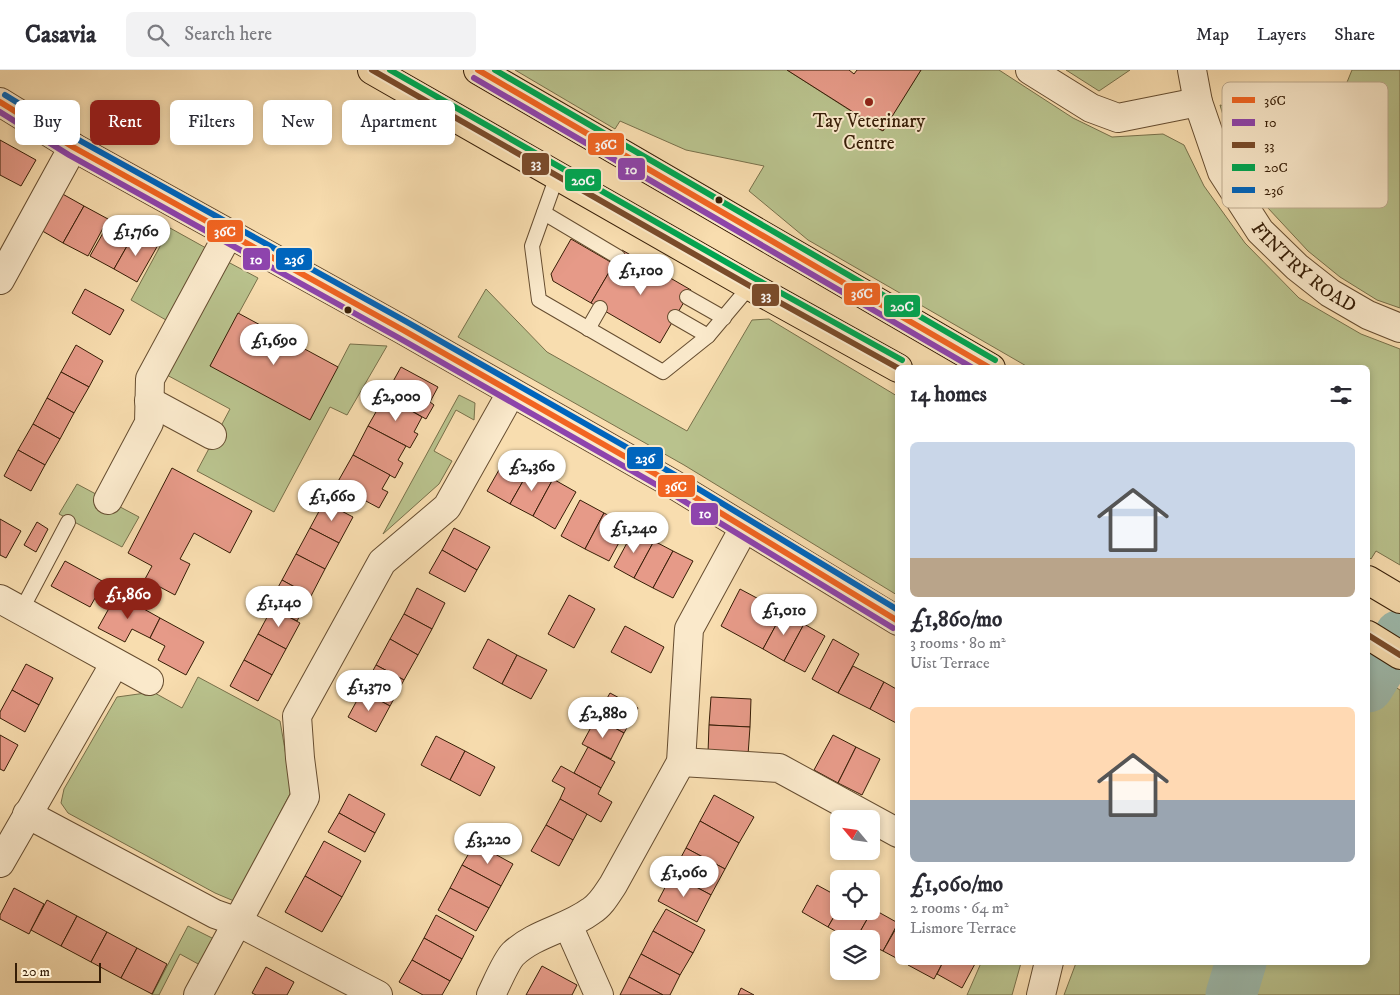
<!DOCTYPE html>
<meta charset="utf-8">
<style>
:root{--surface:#fff;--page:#f2f2f3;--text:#2b2b33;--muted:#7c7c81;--line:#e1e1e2;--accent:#8f2418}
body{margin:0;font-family:"IM FELL DW Pica",serif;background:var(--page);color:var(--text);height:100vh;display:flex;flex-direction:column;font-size:19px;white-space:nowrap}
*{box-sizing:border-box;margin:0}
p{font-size:16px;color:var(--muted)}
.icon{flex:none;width:28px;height:28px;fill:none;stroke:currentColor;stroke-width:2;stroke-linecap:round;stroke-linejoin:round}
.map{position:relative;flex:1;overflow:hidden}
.side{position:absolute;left:895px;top:295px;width:475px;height:600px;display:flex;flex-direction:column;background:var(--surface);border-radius:8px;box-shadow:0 2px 8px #0003}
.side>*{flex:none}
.top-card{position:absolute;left:15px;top:30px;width:475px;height:45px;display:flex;gap:10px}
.needle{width:32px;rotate:299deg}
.fabs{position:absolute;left:830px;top:740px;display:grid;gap:10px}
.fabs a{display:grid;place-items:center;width:50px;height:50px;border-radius:8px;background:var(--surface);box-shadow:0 2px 8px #0003;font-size:25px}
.scale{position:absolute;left:15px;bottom:12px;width:86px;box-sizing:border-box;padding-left:5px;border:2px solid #361d06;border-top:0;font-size:14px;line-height:18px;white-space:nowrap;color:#361d06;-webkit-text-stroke:4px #fae9cb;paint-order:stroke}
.price{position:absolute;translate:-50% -42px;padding:0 11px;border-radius:18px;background:#fff;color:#222;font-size:16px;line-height:32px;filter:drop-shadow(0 1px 2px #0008)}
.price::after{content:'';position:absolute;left:50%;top:30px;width:15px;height:11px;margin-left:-8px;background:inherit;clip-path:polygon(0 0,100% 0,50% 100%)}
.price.on{background:var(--accent);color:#fff}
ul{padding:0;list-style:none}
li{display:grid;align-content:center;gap:10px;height:265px;padding:0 15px}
li span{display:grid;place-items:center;height:155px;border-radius:8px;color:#555}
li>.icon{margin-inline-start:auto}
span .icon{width:90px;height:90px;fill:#fffc;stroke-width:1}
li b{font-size:21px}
h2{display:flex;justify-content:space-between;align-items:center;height:60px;padding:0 15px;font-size:21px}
.pill{padding:0 18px;border-radius:8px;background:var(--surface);box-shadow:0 2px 8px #0003;font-size:18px;line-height:45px}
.pill.on{background:var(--accent);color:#fff}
header{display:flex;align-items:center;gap:30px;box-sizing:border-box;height:70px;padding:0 25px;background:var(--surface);border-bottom:1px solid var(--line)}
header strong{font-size:24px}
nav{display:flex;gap:28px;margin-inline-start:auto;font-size:18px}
.search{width:350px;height:45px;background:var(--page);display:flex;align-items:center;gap:12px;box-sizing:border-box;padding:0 18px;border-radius:8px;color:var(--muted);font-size:19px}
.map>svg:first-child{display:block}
.green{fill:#b9c28d;stroke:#78704a}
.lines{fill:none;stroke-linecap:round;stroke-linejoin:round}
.river{stroke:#9dbbae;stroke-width:51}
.building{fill:#e69a88;stroke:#361d06}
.service-casing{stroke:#664d30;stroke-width:16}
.minor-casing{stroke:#664d30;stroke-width:30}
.tertiary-casing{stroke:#664d30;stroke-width:30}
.trunk-casing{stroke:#361d06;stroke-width:30}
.service{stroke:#fae9cb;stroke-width:14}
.minor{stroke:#fae9cb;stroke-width:28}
.tertiary{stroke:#fae9cb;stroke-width:28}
.trunk{stroke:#f8ddaf;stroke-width:28}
.bus-1-casing{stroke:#fae9cb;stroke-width:10}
.bus-2-casing{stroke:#fae9cb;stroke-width:10}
.bus-3-casing{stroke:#fae9cb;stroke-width:10}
.bus-4-casing{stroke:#fae9cb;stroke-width:10}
.bus-5-casing{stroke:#fae9cb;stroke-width:10}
.bus-1{stroke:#f26522;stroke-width:6}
.bus-2{stroke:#8e44ad;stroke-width:6}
.bus-3{stroke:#7a4b2a;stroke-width:6}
.bus-4{stroke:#00a651;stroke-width:6}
.bus-5{stroke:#0065bd;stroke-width:6}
.poi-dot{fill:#8f2418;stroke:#fae9cb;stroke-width:2}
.bus-dot{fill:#361d06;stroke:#fae9cb;stroke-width:2}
.labels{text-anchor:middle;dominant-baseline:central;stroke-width:4;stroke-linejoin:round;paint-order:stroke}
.poi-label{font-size:19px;fill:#361d06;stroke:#fae9cb}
.street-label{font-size:19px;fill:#361d06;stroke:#fae9cb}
.key{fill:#fae9cb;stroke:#bfac90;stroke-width:1}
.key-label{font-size:14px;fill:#361d06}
.line-badge{stroke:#fae9cb;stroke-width:2}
.badge-label{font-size:14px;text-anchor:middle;font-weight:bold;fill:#fff}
</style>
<header>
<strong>Casavia</strong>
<div class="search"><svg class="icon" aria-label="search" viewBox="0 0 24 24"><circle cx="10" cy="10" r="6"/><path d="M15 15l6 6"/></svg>Search here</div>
<nav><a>Map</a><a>Layers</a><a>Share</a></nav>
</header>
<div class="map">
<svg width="1400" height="925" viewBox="0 0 1400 925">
<rect width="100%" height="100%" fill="#f8ddaf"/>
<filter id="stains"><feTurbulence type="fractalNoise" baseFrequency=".004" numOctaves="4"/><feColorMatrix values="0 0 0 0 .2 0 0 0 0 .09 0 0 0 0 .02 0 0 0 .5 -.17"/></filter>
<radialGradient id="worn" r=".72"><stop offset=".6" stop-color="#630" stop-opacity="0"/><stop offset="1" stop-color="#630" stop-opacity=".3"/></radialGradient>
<!-- green -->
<g class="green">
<path d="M515,0H787L882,61L921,0H999L1073,48L1112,67L1163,64L1184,75L1204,116L1245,173L1299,228L1361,264L1400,279V495L1376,481L1371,489L1368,486V298L1028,297L808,170L749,121L764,96L686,80L620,51L615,59Z"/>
<path d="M1066,0H1130L1099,21Z"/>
<path d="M1352,0H1400V238L1377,230L1340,207L1308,181L1267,137L1236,89L1220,35L1327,61Z"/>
<path d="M170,158L206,178L166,250L131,230Z"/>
<path d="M228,192L258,208L210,296L338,297L350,274L387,276L347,345L330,337L274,442L197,401L230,339L165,304Z"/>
<path d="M486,219L547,282L687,361L752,250L769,249L897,326V525L684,395L458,267Z"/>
<path d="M459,325L475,333L474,350L456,340L434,381L452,391L439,414L383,464Z"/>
<path d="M77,414L139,447L122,477L59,444Z"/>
<path d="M1368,601L1400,620V925H1064L1076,893L1368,892Z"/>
<path d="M198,607L280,651L292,720L234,831L215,823L68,743L61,733L64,719L117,627L153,622L182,638Z"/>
<path d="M188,856L214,869L200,895L180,884L159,925H152Z"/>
<path d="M981,893H1021L1012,925H967Z"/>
</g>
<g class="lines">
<!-- river -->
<g class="river">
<path d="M1368,617L1400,565"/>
<path d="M1231,925L1241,892"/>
</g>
</g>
<!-- building -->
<g class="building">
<path d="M787,0H849L854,4L857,0H921L883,61Z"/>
<path d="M0,70L36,90L21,116L0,105Z"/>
<path d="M59,122L84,136L63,173L39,159Z"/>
<path d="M84,136L108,149L88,186L63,173Z"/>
<path d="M111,149L135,162L114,199L90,186Z"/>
<path d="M135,162L158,175L137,212L114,199Z"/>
<path d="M571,169L614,194L591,233L553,211L551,204Z"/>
<path d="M622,180L691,220L660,273L591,233Z"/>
<path d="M85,219L124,240L110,265L72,243Z"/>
<path d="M238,243L338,297L310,350L210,296Z"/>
<path d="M76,275L103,291L89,317L61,302Z"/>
<path d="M401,297L438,317L430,332L434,335L426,349L385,326Z"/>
<path d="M61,302L89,317L74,343L47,328Z"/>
<path d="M385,326L422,347L414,362L418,364L410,378L368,356Z"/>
<path d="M47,328L74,343L60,369L33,354Z"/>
<path d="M33,354L60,369L45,395L18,380Z"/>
<path d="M368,356L406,376L398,390L403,393L395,408L353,385Z"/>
<path d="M18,380L45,395L31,421L4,406Z"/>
<path d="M508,384L531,397L510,434L487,421Z"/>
<path d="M353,385L390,405L382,419L388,422L379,438L336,415Z"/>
<path d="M531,397L553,409L533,446L510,434Z"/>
<path d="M172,398L252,441L230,483L194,463L180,489L190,494L175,525L145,509L152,496L128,483Z"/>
<path d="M553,409L576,422L555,459L533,446Z"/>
<path d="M580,430L604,443L585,479L561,466Z"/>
<path d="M324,432L353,447L339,473L310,458Z"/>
<path d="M604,443L628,456L609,491L585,479Z"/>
<path d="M0,449L21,461L6,488L0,485Z"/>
<path d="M37,452L48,459L36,482L24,475Z"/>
<path d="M310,458L339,473L325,499L296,484Z"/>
<path d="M454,458L490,477L477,500L442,480Z"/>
<path d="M634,460L654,471L634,508L614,497Z"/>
<path d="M654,471L673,481L653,518L634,508Z"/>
<path d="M442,480L477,500L465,522L429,503Z"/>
<path d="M673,481L693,491L673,528L653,518Z"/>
<path d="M296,484L325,499L311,526L282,510Z"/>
<path d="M65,491L104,512L90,537L51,516Z"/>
<path d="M282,510L311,526L297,551L268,536Z"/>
<path d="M417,518L445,533L432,559L404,544Z"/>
<path d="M740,519L783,542L763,579L721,556Z"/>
<path d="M117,524L160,548L150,568L132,559L125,572L98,558Z"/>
<path d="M569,525L595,539L574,578L548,564Z"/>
<path d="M272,538L300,553L286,579L258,564Z"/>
<path d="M783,542L804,554L784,591L763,579Z"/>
<path d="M404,544L432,559L418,585L390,569Z"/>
<path d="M160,548L204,572L186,605L158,590L165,576L150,568Z"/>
<path d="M804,554L825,566L805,602L784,591Z"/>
<path d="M625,556L664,577L651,603L611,582Z"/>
<path d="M258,564L286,579L272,605L244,590Z"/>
<path d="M390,569L418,585L404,610L376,595Z"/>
<path d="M488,569L517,585L502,614L473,598Z"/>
<path d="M833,569L859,584L838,623L812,609Z"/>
<path d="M517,585L547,600L531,629L502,614Z"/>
<path d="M244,590L272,605L258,631L230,616Z"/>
<path d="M26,594L53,608L39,635L12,620Z"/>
<path d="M376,595L404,610L390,636L362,621Z"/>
<path d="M853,596L884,612L870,639L838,623Z"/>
<path d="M884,612L898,620V654L870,639Z"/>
<path d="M12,620L39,635L25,662L0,648V642Z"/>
<path d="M362,621L390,636L376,662L348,647Z"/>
<path d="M610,623L638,638L624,663L596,648Z"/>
<path d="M711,627L751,629L750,657L709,655Z"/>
<path d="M596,648L624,663L611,689L582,674Z"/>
<path d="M709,655L750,657L748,685L708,683Z"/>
<path d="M0,665L18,675L4,701L0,699Z"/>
<path d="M833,665L856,677L838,713L814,700Z"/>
<path d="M436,666L465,681L450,710L421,695Z"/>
<path d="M588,677L615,692L601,718L574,703Z"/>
<path d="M856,677L880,689L862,725L838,713Z"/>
<path d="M465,681L495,697L480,726L450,710Z"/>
<path d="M561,696L601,718L598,724L612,732L601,752L560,729L565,718L552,711Z"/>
<path d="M349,724L385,744L375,763L339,743Z"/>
<path d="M714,725L754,747L739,773L700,751Z"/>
<path d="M560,729L587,744L573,770L546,755Z"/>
<path d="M339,743L375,763L365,782L328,762Z"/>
<path d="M700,751L739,773L725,799L686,778Z"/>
<path d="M546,755L573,770L559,796L531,781Z"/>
<path d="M324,771L361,791L342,827L305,806Z"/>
<path d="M475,773L513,794L501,816L462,795Z"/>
<path d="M686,778L725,799L711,825L672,804Z"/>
<path d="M462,795L501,816L489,838L450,818Z"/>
<path d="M672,804L711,825L697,852L658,831Z"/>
<path d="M305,806L342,827L322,862L285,842Z"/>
<path d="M817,815L839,827V838L828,857L802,842Z"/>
<path d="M14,818L44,834L29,864L0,849V845Z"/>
<path d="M450,818L489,838L476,861L438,840Z"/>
<path d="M47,830L77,846L61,876L31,860Z"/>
<path d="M839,838V841H864L870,844L856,869H850L828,857Z"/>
<path d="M666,839L705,860L693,883L653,861Z"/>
<path d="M873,839L898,853L883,881L871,875V869H861L857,867Z"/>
<path d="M436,845L474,866L462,889L424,868Z"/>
<path d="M77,846L107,862L91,892L61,876Z"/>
<path d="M898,855V889L883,881Z"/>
<path d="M653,861L693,883L680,905L641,884Z"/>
<path d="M107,862L137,878L121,908L91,892Z"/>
<path d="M424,868L462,889L450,911L412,890Z"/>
<path d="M137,878L167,894L152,924L121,908Z"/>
<path d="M641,884L680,905L670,925H663L629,907Z"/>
<path d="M412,890L450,911L442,925H423L399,912Z"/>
<path d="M910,892H943L934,909L908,895Z"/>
<path d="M943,892H976L962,918L937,904Z"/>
<path d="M542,896L577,915L572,925H526Z"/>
<path d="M266,897L294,912L287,925H256L252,923Z"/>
<path d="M629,907L663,925H620Z"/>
<path d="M741,918L754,925H738Z"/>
</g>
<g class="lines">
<defs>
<g id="service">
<path d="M557,106L532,176L539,230L663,302L708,266L750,216"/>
<path d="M544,143L618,187"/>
<path d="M687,227L724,248"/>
<path d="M675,247L708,266"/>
<path d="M588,259L600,238"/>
<path d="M21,541L68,452"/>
</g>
<g id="minor">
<path d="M1030,0L1091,38L1118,48L1198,32"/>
<path d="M0,32L73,77L403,260L673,414L898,551"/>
<path d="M0,210L73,77"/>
<path d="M149,331L212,365"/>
<path d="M108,430L149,353L150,309L229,163"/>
<path d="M0,529L149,611"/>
<path d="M681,692L779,698L898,763"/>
<path d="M27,744L215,844L238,852L378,925"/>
<path d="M0,793L115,593"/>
<path d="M568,855L599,925"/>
<path d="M198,925L305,727L300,688L297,646L382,492L447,437L511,323"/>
<path d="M491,925C496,915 506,891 513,884C535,863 567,859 591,841C601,835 607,824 613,815L681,692L689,559L744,458"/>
<path d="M1041,925L1049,892"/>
</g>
<g id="tertiary">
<path id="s1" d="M1192,0L1198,32L1222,102L1260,161L1297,197L1330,223L1368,245L1400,258"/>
</g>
<g id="trunk">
<path d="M372,0L750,216L898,298"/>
<path d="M478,0L991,298"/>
<path d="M1368,510L1400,529"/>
<path d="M1368,565L1400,585"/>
</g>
</defs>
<!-- service casing -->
<use href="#service" class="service-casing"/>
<!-- minor casing -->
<use href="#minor" class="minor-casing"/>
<!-- tertiary casing -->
<use href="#tertiary" class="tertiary-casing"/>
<!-- trunk casing -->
<use href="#trunk" class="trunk-casing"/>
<!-- service -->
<use href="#service" class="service"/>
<!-- minor -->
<use href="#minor" class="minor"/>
<!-- tertiary -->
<use href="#tertiary" class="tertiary"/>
<!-- trunk -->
<use href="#trunk" class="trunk"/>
<defs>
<g id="bus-1">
<path d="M478,0L990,298"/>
<path d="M0,32L73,77L403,260L673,414L898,551"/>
</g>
<g id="bus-2">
<path d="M474,8L973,298"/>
<path d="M0,42L69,85L399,268L669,422L893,558"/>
</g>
<g id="bus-3">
<path d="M372,0L750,216L898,298"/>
<path d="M1368,565L1400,585"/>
</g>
<g id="bus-4">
<path d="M390,0L754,208L902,290"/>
<path d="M495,0L995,290"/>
</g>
<path id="bus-5" d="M5,25L77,69L407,252L677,406L898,540"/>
</defs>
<!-- bus-1 casing -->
<use href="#bus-1" class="bus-1-casing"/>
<!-- bus-2 casing -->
<use href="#bus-2" class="bus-2-casing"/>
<!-- bus-3 casing -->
<use href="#bus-3" class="bus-3-casing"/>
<!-- bus-4 casing -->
<use href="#bus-4" class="bus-4-casing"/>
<!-- bus-5 casing -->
<use href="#bus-5" class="bus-5-casing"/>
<!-- bus-1 -->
<use href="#bus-1" class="bus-1"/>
<!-- bus-2 -->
<use href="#bus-2" class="bus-2"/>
<!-- bus-3 -->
<use href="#bus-3" class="bus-3"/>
<!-- bus-4 -->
<use href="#bus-4" class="bus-4"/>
<!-- bus-5 -->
<use href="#bus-5" class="bus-5"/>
</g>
<!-- markers -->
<circle class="poi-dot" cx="869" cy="32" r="5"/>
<g class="bus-dot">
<circle cx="719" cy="130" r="4.5"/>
<circle cx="348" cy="240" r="4.5"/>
</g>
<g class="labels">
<!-- poi labels -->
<g class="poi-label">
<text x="869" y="51">Tay Veterinary<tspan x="869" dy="22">Centre</tspan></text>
</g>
<!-- street labels -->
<g class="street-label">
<text stroke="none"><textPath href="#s1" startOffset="234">FINTRY ROAD</textPath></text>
</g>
</g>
<!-- legend -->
<rect x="1222" y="12" width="166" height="126" rx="8" class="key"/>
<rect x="1232" y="27" width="23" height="6" fill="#f26522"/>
<rect x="1232" y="49" width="23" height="7" fill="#8e44ad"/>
<rect x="1232" y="72" width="23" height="6" fill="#7a4b2a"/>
<rect x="1232" y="94" width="23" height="7" fill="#00a651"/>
<rect x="1232" y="117" width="23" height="6" fill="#0065bd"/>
<g class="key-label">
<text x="1264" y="35">36C</text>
<text x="1264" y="57">10</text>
<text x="1264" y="80">33</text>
<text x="1264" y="102">20C</text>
<text x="1264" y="125">236</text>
</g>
<g class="line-badge">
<rect x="587" y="62" width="38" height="24" rx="5" fill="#f26522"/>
<rect x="521" y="82" width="29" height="24" rx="5" fill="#7a4b2a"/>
<rect x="617" y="87" width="29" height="24" rx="5" fill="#8e44ad"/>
<rect x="564" y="98" width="38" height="24" rx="5" fill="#00a651"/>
<rect x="206" y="149" width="38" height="24" rx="5" fill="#f26522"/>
<rect x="242" y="177" width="29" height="24" rx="5" fill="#8e44ad"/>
<rect x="275" y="177" width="38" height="24" rx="5" fill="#0065bd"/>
<rect x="843" y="212" width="38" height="24" rx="5" fill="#f26522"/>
<rect x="751" y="213" width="29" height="24" rx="5" fill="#7a4b2a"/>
<rect x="883" y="224" width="38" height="24" rx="5" fill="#00a651"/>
<rect x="626" y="376" width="38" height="24" rx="5" fill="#0065bd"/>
<rect x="657" y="404" width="39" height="24" rx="5" fill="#f26522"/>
<rect x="690" y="432" width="29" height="24" rx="5" fill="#8e44ad"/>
</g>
<g class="badge-label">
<text x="606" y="79">36C</text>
<text x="536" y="98">33</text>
<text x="631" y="104">10</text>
<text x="583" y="115">20C</text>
<text x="225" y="166">36C</text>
<text x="256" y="194">10</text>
<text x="294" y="194">236</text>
<text x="862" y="228">36C</text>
<text x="766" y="230">33</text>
<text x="902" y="241">20C</text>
<text x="645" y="393">236</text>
<text x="676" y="421">36C</text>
<text x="705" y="448">10</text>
</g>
<rect width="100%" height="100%" filter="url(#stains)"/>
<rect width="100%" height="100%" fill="url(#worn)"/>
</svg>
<div class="fabs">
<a><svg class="needle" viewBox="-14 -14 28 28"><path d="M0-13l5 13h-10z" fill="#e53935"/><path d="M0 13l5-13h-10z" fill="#7c7c81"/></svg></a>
<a><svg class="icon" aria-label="locate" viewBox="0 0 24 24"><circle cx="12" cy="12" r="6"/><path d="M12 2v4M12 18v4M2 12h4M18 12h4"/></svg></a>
<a><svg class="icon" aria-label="layers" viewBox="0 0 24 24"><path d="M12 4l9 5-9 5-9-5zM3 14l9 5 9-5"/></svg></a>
</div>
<div class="scale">20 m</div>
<b class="price" style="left:136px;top:187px">£1,760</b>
<b class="price" style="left:641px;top:226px">£1,100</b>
<b class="price" style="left:274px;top:296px">£1,690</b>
<b class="price" style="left:396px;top:352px">£2,000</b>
<b class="price" style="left:532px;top:422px">£2,360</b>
<b class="price" style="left:332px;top:452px">£1,660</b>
<b class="price" style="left:634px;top:484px">£1,240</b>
<b class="price on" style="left:128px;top:550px">£1,860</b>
<b class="price" style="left:279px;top:558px">£1,140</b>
<b class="price" style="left:784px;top:566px">£1,010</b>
<b class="price" style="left:369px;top:642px">£1,370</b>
<b class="price" style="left:603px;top:669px">£2,880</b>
<b class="price" style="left:488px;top:795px">£3,220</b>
<b class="price" style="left:684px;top:828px">£1,060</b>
<div class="top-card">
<a class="pill">Buy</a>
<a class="pill on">Rent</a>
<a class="pill">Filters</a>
<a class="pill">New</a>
<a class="pill">Apartment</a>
</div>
<section class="side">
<h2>14 homes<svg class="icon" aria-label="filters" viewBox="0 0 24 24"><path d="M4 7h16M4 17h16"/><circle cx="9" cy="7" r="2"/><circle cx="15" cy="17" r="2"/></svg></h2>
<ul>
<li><span style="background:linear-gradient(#c9d6e8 75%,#b9a48a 0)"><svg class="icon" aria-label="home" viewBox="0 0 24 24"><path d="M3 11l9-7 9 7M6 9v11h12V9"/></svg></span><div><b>£1,860/mo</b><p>3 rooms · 80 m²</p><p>Uist Terrace</p></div></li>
<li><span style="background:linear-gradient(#ffd9b3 60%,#9aa5b1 0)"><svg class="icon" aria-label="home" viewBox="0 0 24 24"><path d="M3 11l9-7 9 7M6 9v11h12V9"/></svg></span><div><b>£1,060/mo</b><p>2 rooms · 64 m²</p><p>Lismore Terrace</p></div></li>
</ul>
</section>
</div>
